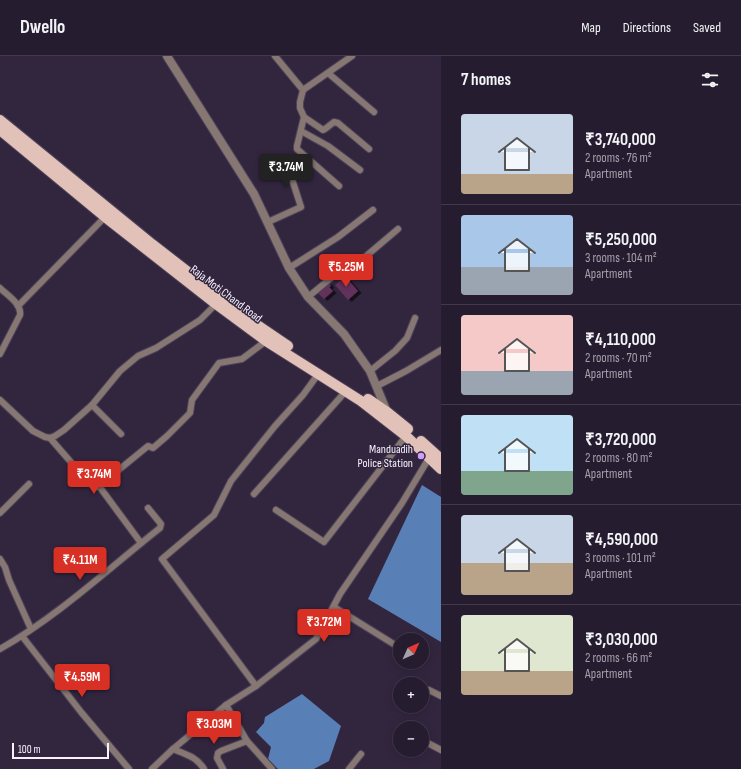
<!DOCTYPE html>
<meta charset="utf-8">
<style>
:root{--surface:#261c2f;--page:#2e2537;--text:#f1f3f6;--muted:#a4a1aa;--line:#423a4b;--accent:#d93025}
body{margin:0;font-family:"Sofia Sans Condensed",sans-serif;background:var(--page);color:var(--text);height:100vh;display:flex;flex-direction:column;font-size:15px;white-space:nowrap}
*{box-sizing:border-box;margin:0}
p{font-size:13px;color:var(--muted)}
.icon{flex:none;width:22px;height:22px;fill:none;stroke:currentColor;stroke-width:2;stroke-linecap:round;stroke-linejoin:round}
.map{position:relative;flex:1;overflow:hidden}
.sheet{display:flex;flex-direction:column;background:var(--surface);width:300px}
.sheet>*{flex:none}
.needle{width:26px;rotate:45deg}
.tools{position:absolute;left:393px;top:577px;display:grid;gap:8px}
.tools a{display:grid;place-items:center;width:36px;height:36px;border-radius:50%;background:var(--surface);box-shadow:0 2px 10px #0003,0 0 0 1px var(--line);font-size:20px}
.scale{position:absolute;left:12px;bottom:10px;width:97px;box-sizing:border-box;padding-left:4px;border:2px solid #f8f2ff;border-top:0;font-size:11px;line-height:14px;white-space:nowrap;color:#f8f2ff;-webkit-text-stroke:3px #32263f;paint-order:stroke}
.price{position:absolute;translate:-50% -34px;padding:0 9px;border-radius:4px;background:var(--accent);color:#fff;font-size:13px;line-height:26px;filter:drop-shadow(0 1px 2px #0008)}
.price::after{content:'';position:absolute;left:50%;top:24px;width:12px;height:9px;margin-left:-6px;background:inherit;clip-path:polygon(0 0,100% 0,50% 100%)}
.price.active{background:#222;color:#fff}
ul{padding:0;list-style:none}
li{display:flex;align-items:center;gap:12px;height:100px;padding:0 20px}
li+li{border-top:1px solid var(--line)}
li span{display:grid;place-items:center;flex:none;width:112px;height:80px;border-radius:4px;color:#555}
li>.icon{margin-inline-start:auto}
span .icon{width:48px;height:48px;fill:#fffc;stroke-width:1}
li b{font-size:17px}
h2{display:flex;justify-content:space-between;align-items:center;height:48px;padding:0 20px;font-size:17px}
header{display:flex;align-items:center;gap:24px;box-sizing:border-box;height:56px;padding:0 20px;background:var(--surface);border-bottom:1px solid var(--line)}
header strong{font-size:19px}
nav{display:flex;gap:22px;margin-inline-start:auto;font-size:14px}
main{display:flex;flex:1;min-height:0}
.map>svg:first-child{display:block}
.water{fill:#5880b7}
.building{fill:#63305c;filter:url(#shadow)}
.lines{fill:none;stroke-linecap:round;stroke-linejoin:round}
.minor-casing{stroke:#4e435a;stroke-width:8}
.tertiary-casing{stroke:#4e435a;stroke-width:10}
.primary-casing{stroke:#4e435a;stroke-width:12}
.minor{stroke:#877773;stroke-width:6}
.tertiary{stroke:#877773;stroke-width:8}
.primary{stroke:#e2c1b9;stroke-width:10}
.poi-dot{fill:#d09dfe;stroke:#32263f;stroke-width:1.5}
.labels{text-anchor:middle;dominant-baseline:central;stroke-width:3;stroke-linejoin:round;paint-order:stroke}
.street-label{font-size:12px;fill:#f8f2ff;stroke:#32263f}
.poi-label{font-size:12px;fill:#f8f2ff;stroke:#32263f;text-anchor:end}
</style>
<header>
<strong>Dwello</strong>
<nav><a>Map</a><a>Directions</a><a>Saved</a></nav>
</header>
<main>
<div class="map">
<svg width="441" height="713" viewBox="0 0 441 713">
<defs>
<filter id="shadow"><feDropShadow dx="3.5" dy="2" stdDeviation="0" flood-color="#0009"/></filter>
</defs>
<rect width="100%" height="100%" fill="#32263f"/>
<!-- water -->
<g class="water">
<path d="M422,429L441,441V586L368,543Z"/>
<path d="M302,638L341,670L329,705L314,713H278L268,703L271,691L256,676L264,667L265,661Z"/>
</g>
<!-- building -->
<g class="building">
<path d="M345,220L358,235L348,244L335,229Z"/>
<path d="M328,226L331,230L329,231L333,235L324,243L317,236Z"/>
</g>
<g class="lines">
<defs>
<g id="minor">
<path d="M275,0L303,34L300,46V52L304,61L297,90V93L339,130"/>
<path d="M328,17L374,56"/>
<path d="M303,34L352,0"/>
<path d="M304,61L323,74L325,73L334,66L338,67L369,93"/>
<path d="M301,75L328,90L360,114"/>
<path d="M268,166L301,151L291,120L308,104"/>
<path d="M289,212L338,181L373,154"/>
<path d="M0,232C7,239 22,248 20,259L0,298"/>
<path d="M308,241L337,217L352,212L398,173"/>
<path d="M18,250L105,161"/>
<path d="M370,315L395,295L407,282L415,262"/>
<path d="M377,330L406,315L441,294"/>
<path d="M0,344L33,375L45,381L50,382L55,380L64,374L92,349L120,315L138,300L156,292L200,264L216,248"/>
<path d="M92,349L121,378"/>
<path d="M50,382L89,427L97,431L99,430L148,390L153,392L167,380L190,357L192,344L219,307L242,303L266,285"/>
<path d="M99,430L141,487"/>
<path d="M254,438L346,335"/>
<path d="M276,454L324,486L406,380"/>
<path d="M0,457L29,428"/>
<path d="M0,503L5,511L9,524L31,573"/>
<path d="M334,551L400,592"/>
<path d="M22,580L81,656L129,713"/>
<path d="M0,593C58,560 108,513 160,472L161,468L148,452"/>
<path d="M256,630L162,503L214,459L231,425L275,370L303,339L319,317"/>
<path d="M429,634L441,640"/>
<path d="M226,649L247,685L272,713"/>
<path d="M422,684L441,694"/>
<path d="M173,693C185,698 197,701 204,713"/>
<path d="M152,713L173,693L226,649L256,630L316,583L340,538L402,447L429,402"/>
<path d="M223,713L217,702L218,697L221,695L247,685"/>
<path d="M349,713L361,698"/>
</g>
<path id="tertiary" d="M167,0L254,138L289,212L308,241L344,278L370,315L387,356"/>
<g id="primary">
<path d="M0,64L152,188L250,264L288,290"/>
<path d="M0,74L105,161L216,248L266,285L361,345L406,380L441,413"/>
<path d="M368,343L387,356L408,373"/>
<path d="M421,385L441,403"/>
</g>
</defs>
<!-- minor casing -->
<use href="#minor" class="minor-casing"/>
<!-- tertiary casing -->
<use href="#tertiary" class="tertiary-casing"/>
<!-- primary casing -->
<use href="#primary" class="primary-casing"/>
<!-- minor -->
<use href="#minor" class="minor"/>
<!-- tertiary -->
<use href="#tertiary" class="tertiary"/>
<!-- primary -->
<use href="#primary" class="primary"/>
</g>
<!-- markers -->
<circle class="poi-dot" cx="421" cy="400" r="4"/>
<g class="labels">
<!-- street labels -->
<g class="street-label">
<text transform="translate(226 238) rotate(37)">Raja Moti Chand Road</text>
</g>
<!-- poi labels -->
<g class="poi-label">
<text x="413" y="393">Manduadih<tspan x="413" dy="14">Police Station</tspan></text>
</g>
</g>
</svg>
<div class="tools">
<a><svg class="needle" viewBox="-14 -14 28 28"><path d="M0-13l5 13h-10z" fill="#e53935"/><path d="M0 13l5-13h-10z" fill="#a4a1aa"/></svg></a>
<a>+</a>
<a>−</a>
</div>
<div class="scale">100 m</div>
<b class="price active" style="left:286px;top:132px">₹3.74M</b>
<b class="price" style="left:346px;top:232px">₹5.25M</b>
<b class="price" style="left:94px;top:439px">₹3.74M</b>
<b class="price" style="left:80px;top:525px">₹4.11M</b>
<b class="price" style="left:324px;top:587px">₹3.72M</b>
<b class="price" style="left:82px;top:642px">₹4.59M</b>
<b class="price" style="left:214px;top:689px">₹3.03M</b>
</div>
<section class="sheet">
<h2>7 homes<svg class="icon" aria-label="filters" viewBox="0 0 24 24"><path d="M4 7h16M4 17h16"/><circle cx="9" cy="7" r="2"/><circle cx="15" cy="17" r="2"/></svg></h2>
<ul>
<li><span style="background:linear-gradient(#c9d6e8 75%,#b9a48a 0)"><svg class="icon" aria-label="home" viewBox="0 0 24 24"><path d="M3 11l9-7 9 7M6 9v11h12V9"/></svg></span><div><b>₹3,740,000</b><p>2 rooms · 76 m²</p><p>Apartment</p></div></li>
<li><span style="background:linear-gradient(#a9c7e8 65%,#9aa5b1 0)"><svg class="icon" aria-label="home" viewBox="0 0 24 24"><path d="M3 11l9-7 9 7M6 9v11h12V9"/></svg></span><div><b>₹5,250,000</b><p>3 rooms · 104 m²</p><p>Apartment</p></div></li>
<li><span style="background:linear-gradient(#f6c9c9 70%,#9aa5b1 0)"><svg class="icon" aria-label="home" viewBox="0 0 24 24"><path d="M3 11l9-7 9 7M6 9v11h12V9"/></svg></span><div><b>₹4,110,000</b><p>2 rooms · 70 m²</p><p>Apartment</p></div></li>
<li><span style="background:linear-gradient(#bfe0f5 70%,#7fa58c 0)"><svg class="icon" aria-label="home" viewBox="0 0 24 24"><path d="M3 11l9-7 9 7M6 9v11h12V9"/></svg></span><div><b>₹3,720,000</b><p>2 rooms · 80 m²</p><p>Apartment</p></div></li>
<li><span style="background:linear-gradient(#c9d6e8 60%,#b9a48a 0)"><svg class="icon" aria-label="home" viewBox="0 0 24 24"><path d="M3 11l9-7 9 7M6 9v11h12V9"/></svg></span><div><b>₹4,590,000</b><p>3 rooms · 101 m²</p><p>Apartment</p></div></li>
<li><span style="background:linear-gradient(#dfe7d0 70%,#b9a48a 0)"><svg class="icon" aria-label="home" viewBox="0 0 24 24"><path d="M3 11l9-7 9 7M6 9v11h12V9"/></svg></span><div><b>₹3,030,000</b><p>2 rooms · 66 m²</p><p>Apartment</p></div></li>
</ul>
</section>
</main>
